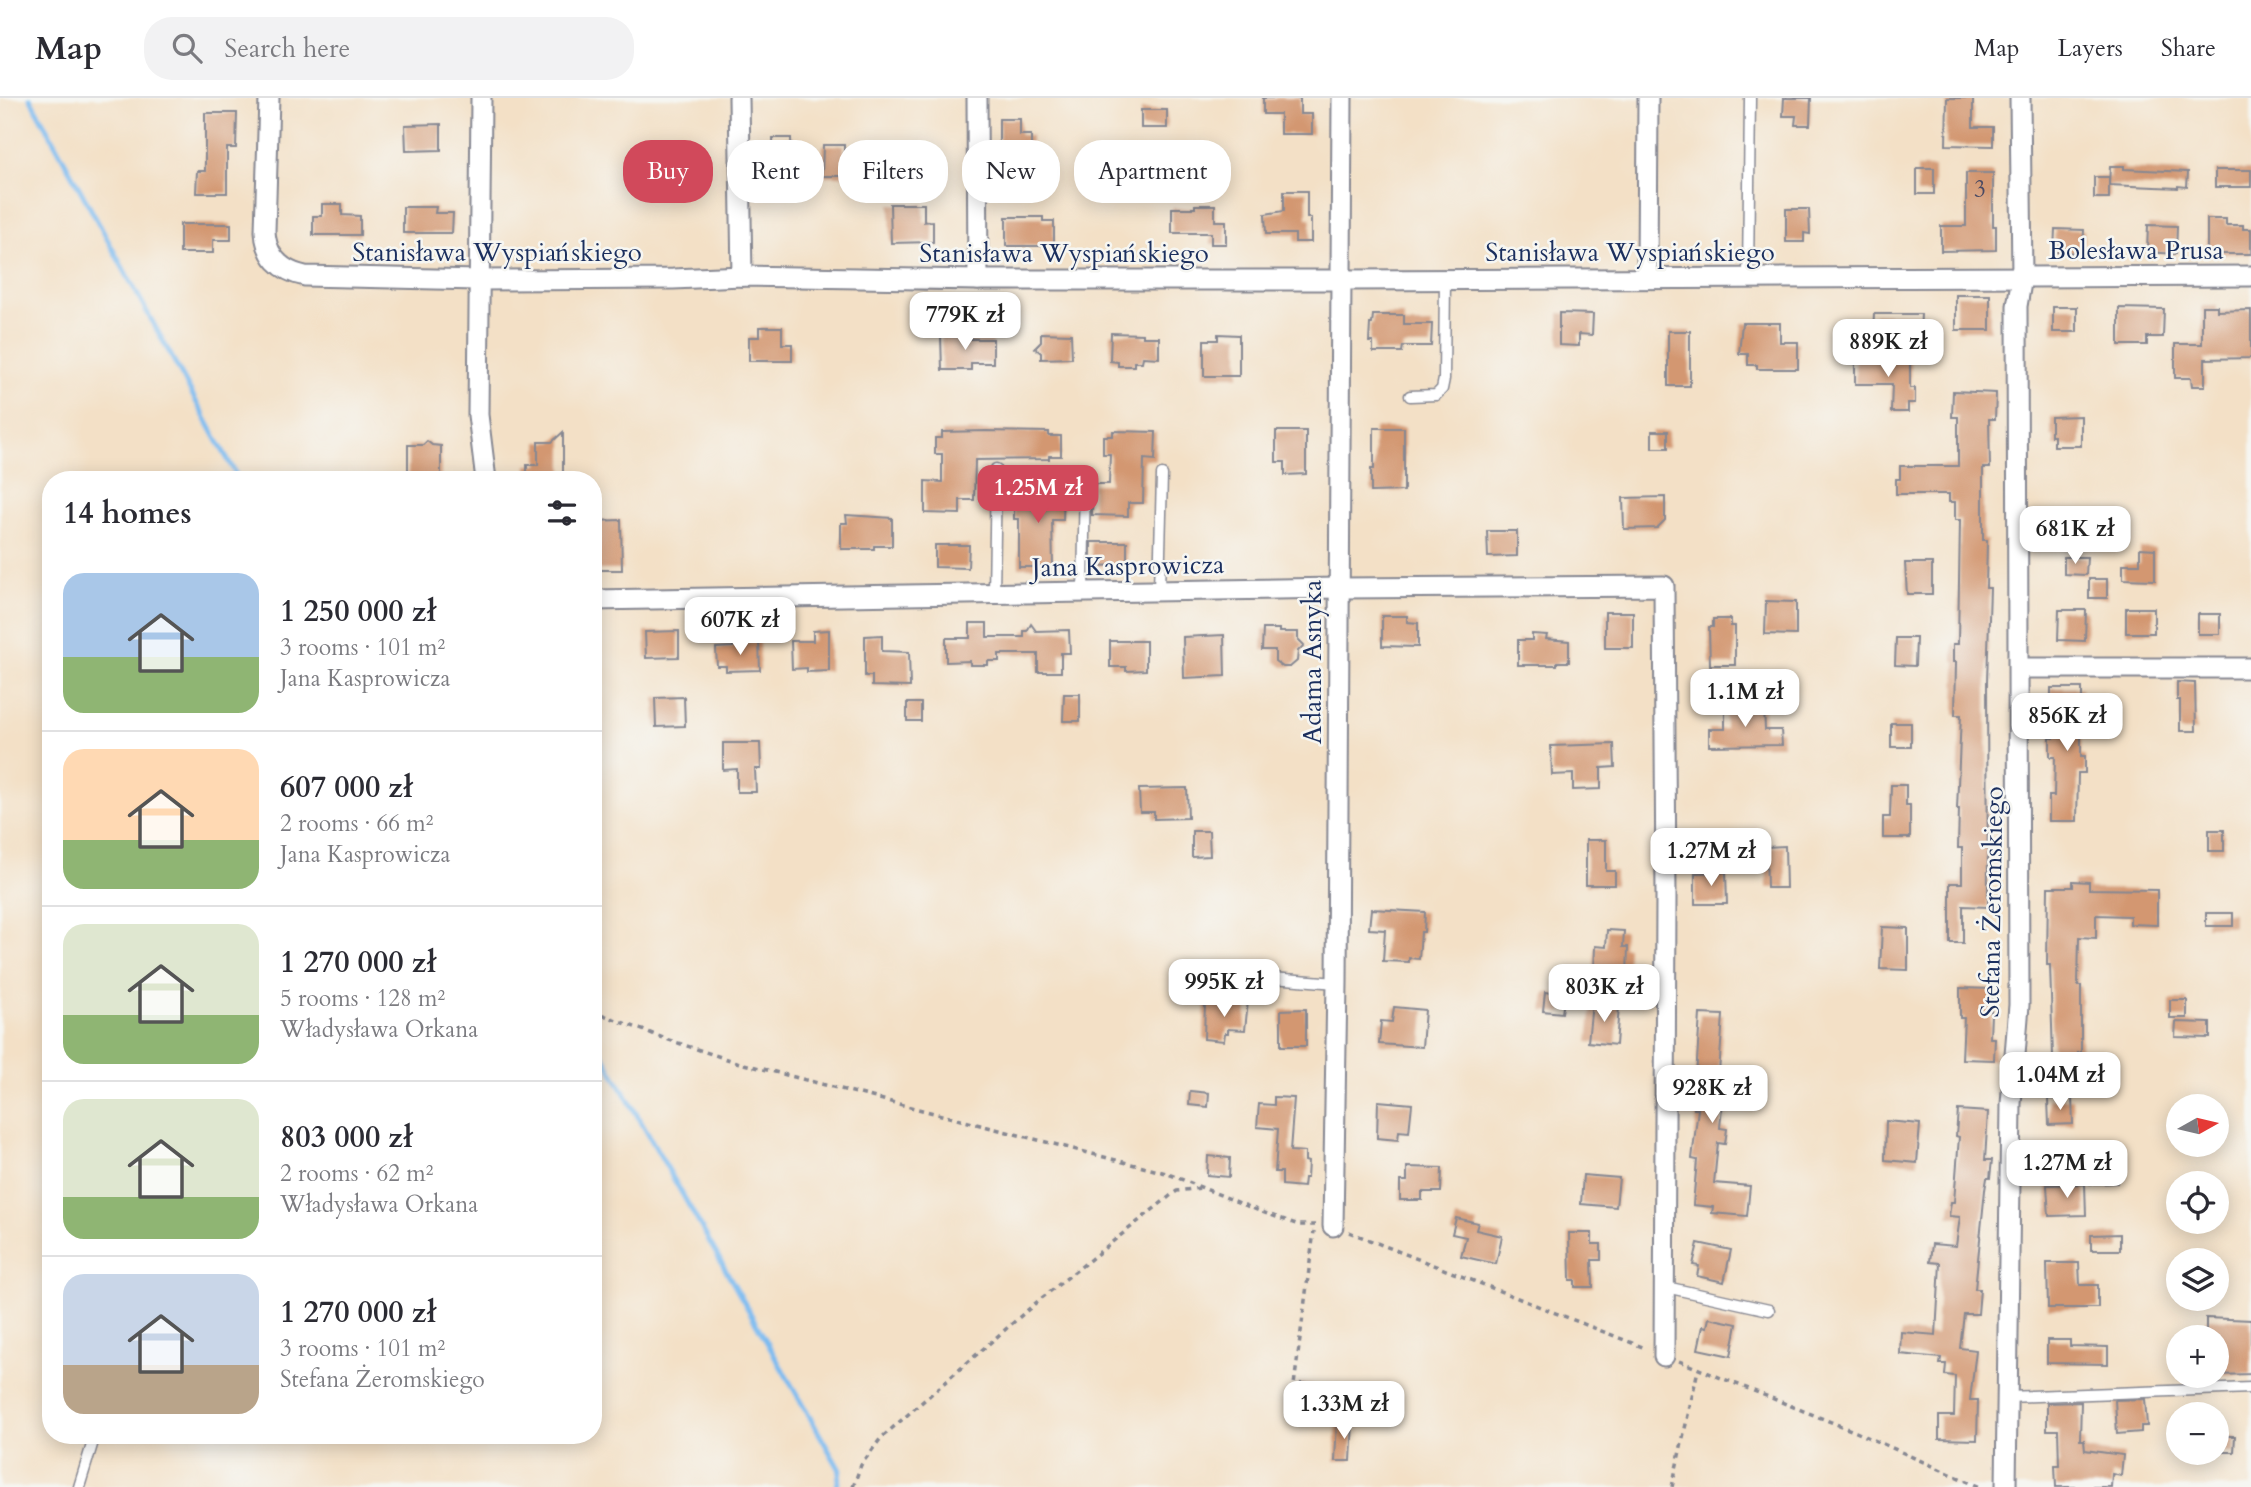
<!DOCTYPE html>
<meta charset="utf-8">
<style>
:root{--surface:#fff;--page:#f2f2f3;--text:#2b2b33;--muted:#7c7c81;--line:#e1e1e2;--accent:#d1495b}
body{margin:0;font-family:Cardo,serif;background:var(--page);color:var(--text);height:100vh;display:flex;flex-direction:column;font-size:26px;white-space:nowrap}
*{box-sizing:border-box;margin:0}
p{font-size:23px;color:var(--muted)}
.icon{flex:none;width:38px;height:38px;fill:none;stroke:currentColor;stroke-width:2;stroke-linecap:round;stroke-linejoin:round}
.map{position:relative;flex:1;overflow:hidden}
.sheet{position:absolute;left:42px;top:373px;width:560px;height:973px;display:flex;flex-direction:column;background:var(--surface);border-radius:28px;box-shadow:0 4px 18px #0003}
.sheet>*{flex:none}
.banner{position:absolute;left:623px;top:42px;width:665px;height:63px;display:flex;gap:14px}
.needle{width:46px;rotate:82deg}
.fabs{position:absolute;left:2166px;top:996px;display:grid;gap:14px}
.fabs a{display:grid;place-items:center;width:63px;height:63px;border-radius:50%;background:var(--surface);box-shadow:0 4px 18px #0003;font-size:35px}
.price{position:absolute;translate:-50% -60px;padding:0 16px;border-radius:14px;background:#fff;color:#222;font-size:23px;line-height:46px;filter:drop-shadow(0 2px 4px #0008)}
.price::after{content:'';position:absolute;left:50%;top:42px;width:21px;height:16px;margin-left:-10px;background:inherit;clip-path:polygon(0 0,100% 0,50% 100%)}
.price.active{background:var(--accent);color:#fff}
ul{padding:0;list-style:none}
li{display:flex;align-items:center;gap:21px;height:175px;padding:0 21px}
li+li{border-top:2px solid var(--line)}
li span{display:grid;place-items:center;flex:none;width:196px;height:140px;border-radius:21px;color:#555}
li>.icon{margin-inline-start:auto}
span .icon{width:84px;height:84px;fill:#fffc;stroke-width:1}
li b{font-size:30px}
h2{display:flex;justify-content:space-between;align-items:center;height:84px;padding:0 21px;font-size:30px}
.tag{padding:0 24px;border-radius:28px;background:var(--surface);box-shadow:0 4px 18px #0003;font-size:24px;line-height:63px}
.tag.active{background:var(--accent);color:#fff}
header{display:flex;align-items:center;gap:42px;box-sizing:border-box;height:98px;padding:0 35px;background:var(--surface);border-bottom:2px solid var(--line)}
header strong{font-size:33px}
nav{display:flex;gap:38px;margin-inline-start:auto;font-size:24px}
.search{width:490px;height:63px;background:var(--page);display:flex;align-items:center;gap:18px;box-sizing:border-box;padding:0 24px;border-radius:28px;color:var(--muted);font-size:26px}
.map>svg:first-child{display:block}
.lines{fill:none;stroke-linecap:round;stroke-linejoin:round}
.stream{stroke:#7cbbf0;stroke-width:5}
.building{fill:#d39771}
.lane-casing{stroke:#878892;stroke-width:13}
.street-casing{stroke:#878892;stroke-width:23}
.path{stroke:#878892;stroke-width:3.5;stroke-dasharray:5 5;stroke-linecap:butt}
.lane{stroke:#fff;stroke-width:10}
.street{stroke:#fff;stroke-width:19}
.labels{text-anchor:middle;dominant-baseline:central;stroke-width:5;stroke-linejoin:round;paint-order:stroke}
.number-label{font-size:23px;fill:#494963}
.street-label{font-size:26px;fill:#1b2f5e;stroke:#f6f6f2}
</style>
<header>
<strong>Map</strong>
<div class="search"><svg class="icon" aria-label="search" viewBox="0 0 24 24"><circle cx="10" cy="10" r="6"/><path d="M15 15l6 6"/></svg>Search here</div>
<nav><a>Map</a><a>Layers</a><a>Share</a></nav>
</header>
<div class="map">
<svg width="2251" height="1389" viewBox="0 0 2251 1389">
<rect width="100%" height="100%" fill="#f6f6f2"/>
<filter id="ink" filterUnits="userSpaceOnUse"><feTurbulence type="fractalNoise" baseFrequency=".0143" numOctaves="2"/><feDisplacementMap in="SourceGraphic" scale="14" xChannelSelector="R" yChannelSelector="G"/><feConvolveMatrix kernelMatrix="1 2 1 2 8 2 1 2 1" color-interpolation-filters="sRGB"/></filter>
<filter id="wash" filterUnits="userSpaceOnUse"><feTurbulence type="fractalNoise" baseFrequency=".00686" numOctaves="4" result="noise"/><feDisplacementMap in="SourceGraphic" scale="28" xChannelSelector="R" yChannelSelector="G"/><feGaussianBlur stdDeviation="1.57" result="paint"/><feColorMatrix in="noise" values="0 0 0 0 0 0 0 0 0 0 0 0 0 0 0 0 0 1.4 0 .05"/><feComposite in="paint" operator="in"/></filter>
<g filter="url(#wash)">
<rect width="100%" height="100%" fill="#f3e0c6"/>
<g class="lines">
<!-- stream -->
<g class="stream">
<path d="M30,0L239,382"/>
<path d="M593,940L840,1372L837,1389"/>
</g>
</g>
<g id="blocks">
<!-- building -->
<g class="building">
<path d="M1263,0H1300V16H1312V36H1280V16H1263Z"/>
<path d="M1784,0H1811L1810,27H1795L1796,18H1783Z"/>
<path d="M1947,0H1973V29H1993V48L1946,47Z"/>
<rect x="1141" y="12" width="26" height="18"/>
<path d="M205,15H237L236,50H227V95H196L197,73H205Z"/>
<path d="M999,21H1020V37H1031V55H999Z"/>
<path d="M441,26V52L406,53L405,27Z"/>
<path d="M773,40H791L792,71L774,72Z"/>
<path d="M823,47H844V78H822Z"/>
<path d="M1105,63H1141V89H1113V84H1105Z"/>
<path d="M2110,68H2124V71L2188,74L2187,89L2178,88V90L2109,87Z"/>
<rect x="1917" y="70" width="17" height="26"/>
<rect x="2215" y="72" width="36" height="17"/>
<path d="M1966,75H1993V128H1996V152L1941,153V128H1966Z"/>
<rect x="2094" y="79" width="15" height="21"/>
<path d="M1284,93H1307V120H1311V144H1295V136H1266L1265,116L1284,113Z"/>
<path d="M322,106H342V117L360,118V137H313V118H322Z"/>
<path d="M890,106H924V124L933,123V144L891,145Z"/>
<path d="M1195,107H1215V123H1226V146H1211V135H1172V110H1195Z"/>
<path d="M403,109H436L435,115H453L452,135H403Z"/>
<path d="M1786,111H1809L1810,136L1804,135V144H1786Z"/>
<path d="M1006,119H1043V123H1054V145H1043V148H1006Z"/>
<path d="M2207,121H2226V127H2243V131H2251V156H2207Z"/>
<path d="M180,126H231V142H213V155H180Z"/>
<path d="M2148,127L2177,128L2176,156L2147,154Z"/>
<path d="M2055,131L2084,132L2083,155L2054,154Z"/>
<rect x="1956" y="197" width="34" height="35"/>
<path d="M2202,208H2217V213L2251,212V260L2205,261V288H2192L2191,280H2175V246H2202Z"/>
<rect x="2053" y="209" width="24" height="25"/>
<path d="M2119,210L2164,211L2163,239H2147V247H2119Z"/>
<path d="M1559,215L1593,216L1592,237L1579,236V248L1559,247Z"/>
<path d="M1874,216H1921L1920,235L1873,234Z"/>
<path d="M1373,217H1404V226H1432L1431,248H1403L1402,254H1373V244H1369L1370,226H1372Z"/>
<path d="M1742,225H1780V244H1798V271H1757V267H1748V256H1739Z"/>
<path d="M759,229H782V246H792V263H749V239H759Z"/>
<rect x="1668" y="233" width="22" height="55"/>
<path d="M1041,235L1071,236L1072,260L1041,261V255L1035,250L1041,244Z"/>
<path d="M1111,235L1143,236V239H1159V260L1143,259L1142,264H1134V268H1118V264L1110,263Z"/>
<path d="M1218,236L1239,237V278H1204V242H1218Z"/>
<path d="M941,238H971V241H993V265H971V272H942Z"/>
<path d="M1855,261H1910V290H1915V305H1908V314H1891L1892,286H1855Z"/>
<path d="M1953,293L1996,295L1995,321H1989L1990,370H1983V442H1987L1986,490H1990L1987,584L1988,809L1963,808V845H1950V785H1962V750H1958L1959,711H1957L1961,617H1955L1956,564H1953V546H1958L1960,422H1955V404H1949V396H1896V381H1900V368H1958V319H1952Z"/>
<path d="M2081,318V348H2054V338H2051V319Z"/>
<path d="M1374,330H1404V393L1371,394V371H1374Z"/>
<path d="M986,333L1049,334V338H1061V358H1049V361L975,362L974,402H960V416L925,415V383L942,384V356H935V340H942V334Z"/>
<path d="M1113,333L1156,334L1155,362L1144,361L1143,405H1128V418L1092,417L1093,386H1109L1110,356H1103V338H1113Z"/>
<path d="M1276,333H1306V376L1285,377V364H1276Z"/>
<rect x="1652" y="333" width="16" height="17"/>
<path d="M563,334V378H554V382H527V367H538V344H552Z"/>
<path d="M427,343L432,347L441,348V382H408V347H423Z"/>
<path d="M1028,389L1064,390L1063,422H1052L1053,469H1019V421H1014V402L1028,403Z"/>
<path d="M1665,399V422L1657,430L1624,431L1623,400Z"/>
<path d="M846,417L892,420V448H874V451H841V425H847Z"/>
<path d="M621,422L622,472H593L594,423Z"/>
<path d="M1487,433H1517V458L1488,459Z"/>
<path d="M1091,444H1127V467L1091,468Z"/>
<path d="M935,447H969L968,470L935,469Z"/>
<path d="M2140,450L2155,451V482L2123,481V466H2140Z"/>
<path d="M2064,459H2087L2086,477L2064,476Z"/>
<path d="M1905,465H1932V496H1907Z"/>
<rect x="2089" y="481" width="18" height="19"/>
<path d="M1766,503L1796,504V537L1765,536Z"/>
<rect x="2126" y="510" width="28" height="25"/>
<path d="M2059,512H2086L2085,543L2058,542Z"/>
<rect x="1605" y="514" width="28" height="36"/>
<rect x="2198" y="516" width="22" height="20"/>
<path d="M1382,518H1407V524L1418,525V549L1382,548Z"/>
<path d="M1713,521H1731V528H1735V567H1710L1709,529H1713Z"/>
<path d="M970,525H987V539H1024V533H1027L1031,526L1036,533L1069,532L1070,555H1061V574H1038V556H999V563H988V567H970V563L946,564V540H970Z"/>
<path d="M1263,531H1279V534H1298V541L1304,547L1298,553L1297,563L1290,569H1283L1275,563V552H1262Z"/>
<path d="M829,532V573L807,574V570L792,571L791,543H813V533Z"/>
<path d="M679,533V559L646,560L645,534Z"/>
<path d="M1532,536L1547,537L1546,541L1569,543V564H1557V567H1518V542H1532Z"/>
<path d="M882,537V553L909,554L910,589L872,588V578H865V538Z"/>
<path d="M1224,537L1225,578L1184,580L1183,539Z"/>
<path d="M1896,540H1916L1915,568L1895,567Z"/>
<path d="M1110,543H1146V572L1126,573V569H1110Z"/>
<path d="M733,544H759L760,572L726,573V568H717L716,550L733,549Z"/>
<path d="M2177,584L2195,585L2196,633H2180V602H2177Z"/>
<path d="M2051,590H2082V608H2085V626H2081V658H2085V675H2078L2077,723H2049V698H2054L2055,659H2050V640H2054V604H2051Z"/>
<path d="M1064,596H1080V623H1063Z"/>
<path d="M684,599L685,628L656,629L655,600Z"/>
<rect x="907" y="605" width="14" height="18"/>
<path d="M1725,609H1764L1765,632H1781L1782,647L1709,648V631H1725Z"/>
<rect x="1891" y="625" width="20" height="24"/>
<path d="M723,645H760L761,671H755L756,694H737V671L723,672Z"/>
<path d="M1614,646L1615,669L1601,670V691L1573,692V676L1552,677L1551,648Z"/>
<path d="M1891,687H1906V707H1910V740H1883V719H1890Z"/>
<path d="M1187,690L1188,720L1154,721V714H1140L1139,691Z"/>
<rect x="2209" y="732" width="15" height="21"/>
<path d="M1192,733H1209L1210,758L1192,759Z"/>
<path d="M1586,742H1606V773H1615V787H1586Z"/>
<path d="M1785,748L1786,790H1767L1766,749Z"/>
<path d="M1726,774L1727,806H1695V775Z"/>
<path d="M2073,783L2089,784V791L2157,792V827L2130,826V818L2096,817V840L2079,839L2078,888H2081V955H2078V958H2053L2050,867H2047L2048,789H2073Z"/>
<path d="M1371,811L1425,814L1424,834H1421L1419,861L1409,860V864L1383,863L1385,832L1369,831Z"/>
<rect x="2206" y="815" width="27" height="13"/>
<path d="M1882,829L1908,830V872L1880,871Z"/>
<path d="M1607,832L1624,833L1623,849H1628L1627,877L1594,876L1595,848L1606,849Z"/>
<path d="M1960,890L1992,891L1990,940H1995L1994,962L1962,961L1964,920H1960Z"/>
<path d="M1545,894L1565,897L1562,915L1543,913Z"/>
<path d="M1227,901L1248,903L1245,932L1228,931V935H1225L1224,943L1204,941L1205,905L1227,907Z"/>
<rect x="2170" y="902" width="17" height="18"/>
<path d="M1592,905L1619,908L1616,947L1588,944Z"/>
<path d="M1394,909L1425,912L1422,949L1379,946L1381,923L1392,924Z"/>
<path d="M1306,911V948H1281V912Z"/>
<path d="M1700,916L1723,917L1719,975H1725L1720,1030L1727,1031L1725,1046L1718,1045L1714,1085L1750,1088L1747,1118L1712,1115L1713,1109L1693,1107L1697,1062L1692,1061L1698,1011H1694Z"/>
<path d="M2176,924L2210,925V940L2175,939Z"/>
<path d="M1190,993L1209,995L1208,1009L1189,1007Z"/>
<path d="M1274,999L1294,1000L1290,1053L1305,1054V1063L1308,1064L1307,1080H1304L1303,1089L1282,1087V1074H1275L1278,1031L1257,1029L1259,1006L1274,1007Z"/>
<path d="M2072,1000L2073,1026L2049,1027L2048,1001Z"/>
<path d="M1378,1003L1412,1006L1409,1034L1399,1033L1398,1042L1377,1040Z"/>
<path d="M1958,1012L1988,1014L1985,1062H1992L1990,1080H1987L1985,1092L1975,1191H1980L1978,1216H1964L1960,1250L1976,1252L1970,1302H1978L1977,1342L1939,1341V1318H1954L1955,1278L1945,1277L1946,1266H1940L1941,1260L1900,1256L1901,1234L1936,1237L1940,1165L1930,1164L1932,1146L1956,1148L1960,1119L1949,1118L1951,1104H1954L1959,1039L1956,1038Z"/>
<path d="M1886,1023L1920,1026L1917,1065L1885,1062Z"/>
<path d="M1208,1058L1230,1060L1229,1079L1207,1077Z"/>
<path d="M1407,1069L1442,1070L1441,1094H1422V1102H1400V1083H1407Z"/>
<path d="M2116,1069L2117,1085L2090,1086L2089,1071Z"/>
<path d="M1583,1077L1619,1080L1616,1109L1581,1106Z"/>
<path d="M2085,1086L2086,1117L2049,1118L2047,1087Z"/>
<path d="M1456,1120L1478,1125L1476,1132L1502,1138L1496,1166L1461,1158L1466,1139L1452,1136Z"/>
<path d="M1569,1135H1592V1146H1601V1162H1592L1593,1189H1575V1182H1570Z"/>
<path d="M2120,1136V1152H2091V1137Z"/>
<path d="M1698,1145L1731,1152L1724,1184L1697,1178L1699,1168L1693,1167Z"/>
<path d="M2047,1165H2079L2080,1187H2098V1210H2048Z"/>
<path d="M1709,1220L1737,1226L1731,1258L1698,1251L1703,1228L1707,1229Z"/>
<path d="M2206,1220L2251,1222V1276L2217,1277V1239H2206Z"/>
<path d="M2047,1242H2070V1248L2108,1249V1266L2047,1265Z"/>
<path d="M1301,1285L1343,1293L1340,1310L1298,1302Z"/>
<path d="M2145,1301L2147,1328H2141V1334L2117,1336L2115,1302Z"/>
<path d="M2081,1304L2080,1342H2084L2085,1352L2123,1357L2121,1378L2112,1376L2111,1389H2056L2055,1367H2059L2058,1332H2047V1305Z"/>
<path d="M1337,1322L1353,1323L1351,1363H1335Z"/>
<path d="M2219,1338H2235L2234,1354H2219Z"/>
</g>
</g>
</g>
<g filter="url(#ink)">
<use href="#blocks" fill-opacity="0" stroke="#878892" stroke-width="2"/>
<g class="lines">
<defs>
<g id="lane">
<path d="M1748,179L1750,0"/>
<path d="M1410,298L1436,297L1442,291L1444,281L1445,182"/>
<path d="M1159,493L1162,377"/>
<path d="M1083,495L1085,378"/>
<path d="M994,496L996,371"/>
<path d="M1219,876L1337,885"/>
<path d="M1666,1189L1769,1212"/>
<path d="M2007,1299L2251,1290"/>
<path d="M79,1389L95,1337"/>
</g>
<g id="street">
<path d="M269,0L265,133C266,158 281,173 305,178L478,182L673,181L742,178L978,182H1341L2251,178"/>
<path d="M481,0L478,317L486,382"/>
<path d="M739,0L742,178"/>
<path d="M977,0L978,182"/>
<path d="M1647,180L1648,0"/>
<path d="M593,502L1339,490L1664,488L1666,798L1664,1258"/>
<path d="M2019,570H2251"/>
<path d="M1333,1128L1337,885L1342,0"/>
<path d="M2006,1389L2011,1006L2019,907L2017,208L2022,179L2020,0"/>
</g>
</defs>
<!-- lane casing -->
<use href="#lane" class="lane-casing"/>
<!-- street casing -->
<use href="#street" class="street-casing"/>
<!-- path -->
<g class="path">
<path d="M593,913L666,941L736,964L1166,1075L1262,1114L1299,1127H1315"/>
<path d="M1349,1134L1645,1250"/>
<path d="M1679,1263L1856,1334L1980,1389"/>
<path d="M1293,1295L1314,1133"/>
<path d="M853,1389L861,1367L881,1340L1038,1203L1170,1098L1177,1093L1201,1090"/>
<path d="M1672,1389L1698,1272"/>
</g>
<!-- lane -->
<use href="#lane" class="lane"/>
<!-- street -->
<use href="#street" class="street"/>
</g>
</g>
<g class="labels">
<!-- number labels -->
<g class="number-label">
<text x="1980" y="91">3</text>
</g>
<!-- street labels -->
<g class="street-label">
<text x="2136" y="152">Bolesława Prusa</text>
<text x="497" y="154">Stanisława Wyspiańskiego</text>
<text x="1630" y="154">Stanisława Wyspiańskiego</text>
<text x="1064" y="155">Stanisława Wyspiańskiego</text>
<text transform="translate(1128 468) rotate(-1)">Jana Kasprowicza</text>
<text transform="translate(1312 564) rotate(-90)">Adama Asnyka</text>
<text transform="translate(1992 804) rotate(-89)">Stefana Żeromskiego</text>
</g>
</g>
</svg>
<div class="fabs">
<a><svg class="needle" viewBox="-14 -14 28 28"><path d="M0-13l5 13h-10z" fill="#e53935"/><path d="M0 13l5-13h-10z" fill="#7c7c81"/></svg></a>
<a><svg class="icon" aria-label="locate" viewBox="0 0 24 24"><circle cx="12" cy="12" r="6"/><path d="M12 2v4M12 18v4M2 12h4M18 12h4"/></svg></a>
<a><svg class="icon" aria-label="layers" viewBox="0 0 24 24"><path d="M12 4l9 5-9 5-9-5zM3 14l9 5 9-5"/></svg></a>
<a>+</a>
<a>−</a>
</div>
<b class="price" style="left:965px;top:254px">779K zł</b>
<b class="price" style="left:1888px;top:281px">889K zł</b>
<b class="price active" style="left:1038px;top:427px">1.25M zł</b>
<b class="price" style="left:2075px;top:468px">681K zł</b>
<b class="price" style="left:740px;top:559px">607K zł</b>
<b class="price" style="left:1745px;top:631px">1.1M zł</b>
<b class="price" style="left:2067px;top:655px">856K zł</b>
<b class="price" style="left:1711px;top:790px">1.27M zł</b>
<b class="price" style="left:1224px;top:921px">995K zł</b>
<b class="price" style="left:1604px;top:926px">803K zł</b>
<b class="price" style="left:2060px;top:1014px">1.04M zł</b>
<b class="price" style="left:1712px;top:1027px">928K zł</b>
<b class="price" style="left:2067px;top:1102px">1.27M zł</b>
<b class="price" style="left:1344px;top:1343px">1.33M zł</b>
<div class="banner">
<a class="tag active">Buy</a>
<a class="tag">Rent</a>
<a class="tag">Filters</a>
<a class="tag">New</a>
<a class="tag">Apartment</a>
</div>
<section class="sheet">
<h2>14 homes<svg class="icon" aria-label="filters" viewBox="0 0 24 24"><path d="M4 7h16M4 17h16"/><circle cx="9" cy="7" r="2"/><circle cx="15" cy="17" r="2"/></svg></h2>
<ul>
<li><span style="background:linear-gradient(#a9c7e8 60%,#8fb573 0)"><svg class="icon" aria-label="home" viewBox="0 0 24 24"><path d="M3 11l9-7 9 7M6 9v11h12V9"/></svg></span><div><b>1 250 000 zł</b><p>3 rooms · 101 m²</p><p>Jana Kasprowicza</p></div></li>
<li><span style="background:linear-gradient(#ffd9b3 65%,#8fb573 0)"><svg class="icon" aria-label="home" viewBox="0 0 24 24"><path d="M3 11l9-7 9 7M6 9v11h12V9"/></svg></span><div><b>607 000 zł</b><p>2 rooms · 66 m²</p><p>Jana Kasprowicza</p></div></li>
<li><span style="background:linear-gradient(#dfe7d0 65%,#8fb573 0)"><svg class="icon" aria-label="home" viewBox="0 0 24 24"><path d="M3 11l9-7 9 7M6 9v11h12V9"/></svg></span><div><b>1 270 000 zł</b><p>5 rooms · 128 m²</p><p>Władysława Orkana</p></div></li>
<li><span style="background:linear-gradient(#dfe7d0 70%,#8fb573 0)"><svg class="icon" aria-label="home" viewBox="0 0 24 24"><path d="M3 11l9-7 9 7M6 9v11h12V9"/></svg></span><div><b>803 000 zł</b><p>2 rooms · 62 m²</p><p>Władysława Orkana</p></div></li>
<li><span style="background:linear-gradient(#c9d6e8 65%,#b9a48a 0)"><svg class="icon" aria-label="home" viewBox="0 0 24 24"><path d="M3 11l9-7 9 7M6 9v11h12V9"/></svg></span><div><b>1 270 000 zł</b><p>3 rooms · 101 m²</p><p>Stefana Żeromskiego</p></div></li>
</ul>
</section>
</div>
